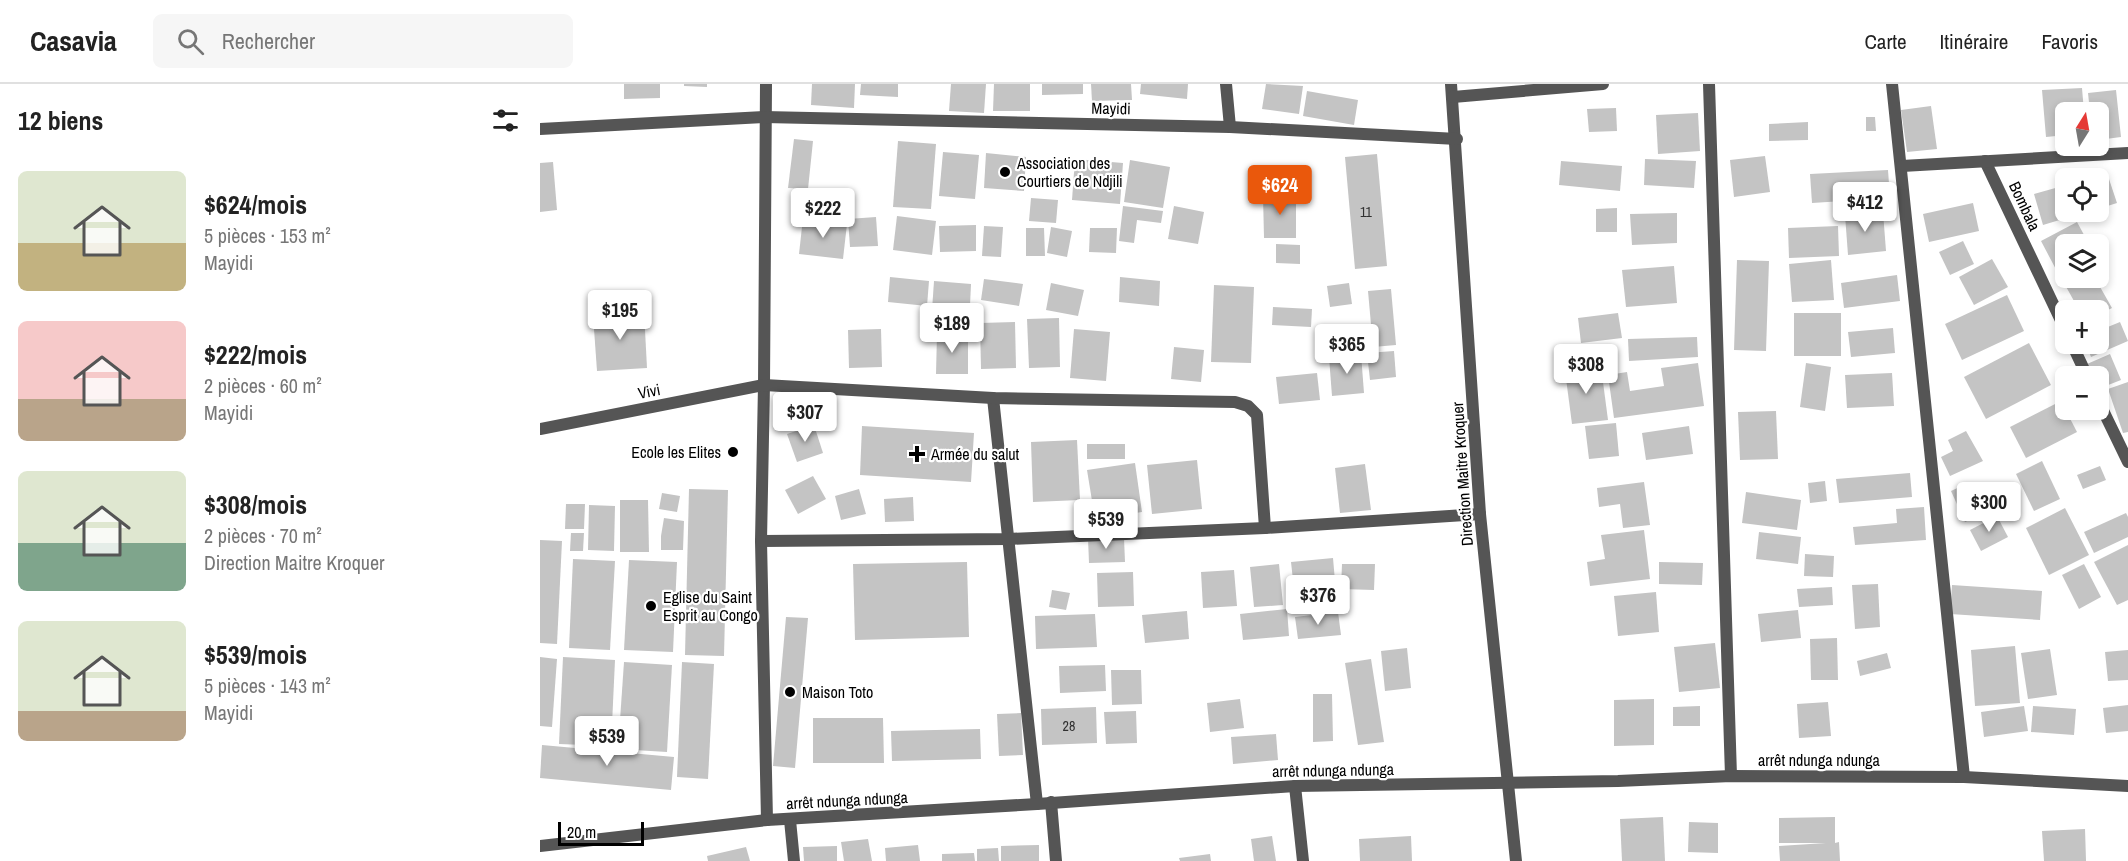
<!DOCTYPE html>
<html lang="fr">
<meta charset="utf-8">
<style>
:root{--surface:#fff;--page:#f6f6f6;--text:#222;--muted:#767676;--line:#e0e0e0;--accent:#ea580c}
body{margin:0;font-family:"Archivo Narrow",sans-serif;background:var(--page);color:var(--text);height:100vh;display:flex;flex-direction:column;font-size:22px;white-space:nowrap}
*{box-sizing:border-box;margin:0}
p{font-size:20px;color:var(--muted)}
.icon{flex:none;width:33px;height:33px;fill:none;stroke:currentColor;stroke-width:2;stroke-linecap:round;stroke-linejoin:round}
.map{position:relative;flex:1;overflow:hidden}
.panel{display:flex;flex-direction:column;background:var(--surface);width:540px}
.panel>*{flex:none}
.needle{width:39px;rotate:11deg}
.tools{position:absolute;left:1515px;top:18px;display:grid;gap:12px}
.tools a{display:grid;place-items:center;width:54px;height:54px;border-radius:9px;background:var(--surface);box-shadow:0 3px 9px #0003;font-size:30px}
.scale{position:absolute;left:18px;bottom:15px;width:86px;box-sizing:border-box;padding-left:6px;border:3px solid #000;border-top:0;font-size:16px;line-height:21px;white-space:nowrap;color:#000;-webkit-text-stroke:4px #fff;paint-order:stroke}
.price{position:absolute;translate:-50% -51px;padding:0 14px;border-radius:6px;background:#fff;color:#222;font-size:20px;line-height:39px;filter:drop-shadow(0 2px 3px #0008)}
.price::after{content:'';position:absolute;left:50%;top:36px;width:18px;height:14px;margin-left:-9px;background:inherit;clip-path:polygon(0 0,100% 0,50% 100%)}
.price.selected{background:var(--accent);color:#fff}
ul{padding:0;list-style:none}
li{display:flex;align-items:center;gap:18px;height:150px;padding:0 18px}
li span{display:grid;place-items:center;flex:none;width:168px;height:120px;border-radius:9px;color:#555}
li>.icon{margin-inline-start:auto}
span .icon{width:72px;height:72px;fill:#fffc;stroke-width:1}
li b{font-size:26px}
h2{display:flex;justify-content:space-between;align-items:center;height:72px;padding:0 18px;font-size:26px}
header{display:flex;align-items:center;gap:36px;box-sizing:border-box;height:84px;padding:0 30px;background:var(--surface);border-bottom:2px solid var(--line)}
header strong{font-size:28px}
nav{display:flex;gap:33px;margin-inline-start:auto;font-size:21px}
.search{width:420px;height:54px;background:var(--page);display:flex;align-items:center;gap:15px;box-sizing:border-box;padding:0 21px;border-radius:9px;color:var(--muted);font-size:22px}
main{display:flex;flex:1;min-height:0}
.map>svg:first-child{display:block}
.building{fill:#c4c4c4}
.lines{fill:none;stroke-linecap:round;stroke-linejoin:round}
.street{stroke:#555;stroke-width:12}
.poi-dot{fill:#000;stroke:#fff;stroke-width:2}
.labels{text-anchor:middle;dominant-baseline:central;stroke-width:4.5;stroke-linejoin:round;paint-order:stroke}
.number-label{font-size:14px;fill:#313131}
.street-label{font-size:16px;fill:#000;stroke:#fff}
.poi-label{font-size:16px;fill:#000;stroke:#fff;text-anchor:start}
</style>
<header>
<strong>Casavia</strong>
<div class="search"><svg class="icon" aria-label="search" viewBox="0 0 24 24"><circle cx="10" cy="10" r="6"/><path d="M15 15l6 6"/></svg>Rechercher</div>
<nav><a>Carte</a><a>Itinéraire</a><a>Favoris</a></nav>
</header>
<main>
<section class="panel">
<h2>12 biens<svg class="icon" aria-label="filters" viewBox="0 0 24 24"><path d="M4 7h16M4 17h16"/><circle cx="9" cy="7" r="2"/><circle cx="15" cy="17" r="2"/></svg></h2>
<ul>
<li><span style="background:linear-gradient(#dfe7d0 60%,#c2b280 0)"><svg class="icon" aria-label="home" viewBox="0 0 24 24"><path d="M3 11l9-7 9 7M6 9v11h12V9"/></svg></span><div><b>$624/mois</b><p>5 pièces · 153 m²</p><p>Mayidi</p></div></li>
<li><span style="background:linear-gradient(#f6c9c9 65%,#b9a48a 0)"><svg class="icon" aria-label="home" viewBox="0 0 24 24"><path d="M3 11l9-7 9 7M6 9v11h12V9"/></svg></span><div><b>$222/mois</b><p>2 pièces · 60 m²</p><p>Mayidi</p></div></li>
<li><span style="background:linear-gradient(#dfe7d0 60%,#7fa58c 0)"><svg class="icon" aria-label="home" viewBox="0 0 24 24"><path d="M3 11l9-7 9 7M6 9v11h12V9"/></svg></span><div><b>$308/mois</b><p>2 pièces · 70 m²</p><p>Direction Maitre Kroquer</p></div></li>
<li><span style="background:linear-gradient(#dfe7d0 75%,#b9a48a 0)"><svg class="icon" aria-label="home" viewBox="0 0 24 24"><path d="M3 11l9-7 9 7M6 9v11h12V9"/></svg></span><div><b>$539/mois</b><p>5 pièces · 143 m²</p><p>Mayidi</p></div></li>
</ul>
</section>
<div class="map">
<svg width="1588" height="777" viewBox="0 0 1588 777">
<rect width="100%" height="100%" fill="#fff"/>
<!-- building -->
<g class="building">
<path d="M84,0H120V14L84,15Z"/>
<path d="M144,0H167V3L144,2Z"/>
<path d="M272,0H315L314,24L271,21Z"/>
<path d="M321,0H358V13L320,11Z"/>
<path d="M411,0H446L444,29L409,27Z"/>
<path d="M454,0H490V27H453Z"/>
<path d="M502,0H543V10L502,11Z"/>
<path d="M551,0H591L592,16L552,17Z"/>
<path d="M601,0H648L647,15L600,10Z"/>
<path d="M726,0L763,2L759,30L722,25Z"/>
<path d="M1542,4L1544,28H1526V51L1506,53L1502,6Z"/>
<path d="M1576,6L1581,53L1558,56V28H1550L1548,9Z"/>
<path d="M767,7L818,16L814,41L763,32Z"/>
<path d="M1391,22L1397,65L1367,68L1361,26Z"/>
<path d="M1076,24L1077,47L1049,48L1047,25Z"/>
<path d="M1158,29L1160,67L1118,70L1116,31Z"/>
<path d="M1326,33H1335L1336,47H1326Z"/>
<path d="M1268,38V56L1229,57V40Z"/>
<path d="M254,55L273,57L268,105L248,104Z"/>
<path d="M358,57L396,60L391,125L353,123Z"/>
<path d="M403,68L439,71L435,115L399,112Z"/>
<path d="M446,69L486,73L484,107L444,104Z"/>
<path d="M837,70L847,182L815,185L805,73Z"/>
<path d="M1225,72L1230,108L1194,113L1190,76Z"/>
<path d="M535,75L583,79L580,120L532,116Z"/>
<path d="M1105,75L1156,77L1154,104L1104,101Z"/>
<path d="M590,76L630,83L623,124L584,118Z"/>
<path d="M1021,77L1082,82L1080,107L1019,101Z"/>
<path d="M13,78L17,126L0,128V79Z"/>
<path d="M1348,86L1350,114L1272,119L1270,90Z"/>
<path d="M1567,89L1577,119L1558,125V94H1550Z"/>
<path d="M1526,101V128H1546L1503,141L1494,110Z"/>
<path d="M723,111H756V154H724Z"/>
<path d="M491,114L518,116L516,139L489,137Z"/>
<path d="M1433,119L1439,147L1389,158L1383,130Z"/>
<path d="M583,122L623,127L621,139L597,136L594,159L579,157Z"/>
<path d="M634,122L664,128L658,160L628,155Z"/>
<path d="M1077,124V148H1056V125Z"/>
<path d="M1343,128L1346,167L1308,171L1305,131Z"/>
<path d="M1137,129V159L1092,161L1090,130Z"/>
<path d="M357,132L396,137L392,171L353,166Z"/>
<path d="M336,133L338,162L310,163L308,135Z"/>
<path d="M263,134L307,140L303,175L259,170Z"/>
<path d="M1537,138L1549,160H1526V190L1520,193L1501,157Z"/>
<path d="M436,141V167L400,168L399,142Z"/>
<path d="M444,142L463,143L461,173L442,172Z"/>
<path d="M1298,142L1299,172L1249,174L1248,144Z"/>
<path d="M511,143L532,147L527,173L507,169Z"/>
<path d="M486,144H504L505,172H486Z"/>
<path d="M550,144H577L576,169L549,168Z"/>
<path d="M1423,157L1434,180L1410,191L1399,168Z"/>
<path d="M736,160L760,161V180L736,179Z"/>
<path d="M1452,175L1468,203L1434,221L1419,193Z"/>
<path d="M1197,176L1229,177L1226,267L1194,266Z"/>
<path d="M1291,176L1294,216L1252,218L1249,180Z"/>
<path d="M1134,182L1137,219L1086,223L1082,186Z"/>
<path d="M1357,191L1360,217L1304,224L1301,199Z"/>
<path d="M350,193L389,197L387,222L348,218Z"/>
<path d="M580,193L620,197L619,222L579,218Z"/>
<path d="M1535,194H1555L1572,224L1558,231V226H1539L1524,199Z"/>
<path d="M444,195L483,200L479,222L441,216Z"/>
<path d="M394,197L431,200L429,243L391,241Z"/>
<path d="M511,199L544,206L538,232L506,226Z"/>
<path d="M809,199L812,220L790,223L787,202Z"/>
<path d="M674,201L714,203L711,279L671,278Z"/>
<path d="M851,205L856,261L833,263L828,207Z"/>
<path d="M1467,211L1484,247L1422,276L1405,240Z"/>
<path d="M733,223L772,225L771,243L732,241Z"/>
<path d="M104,227L107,284L57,287L53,231Z"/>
<path d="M1078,229L1082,254L1041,259L1038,234Z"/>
<rect x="1254" y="229" width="47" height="43"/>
<path d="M519,234L520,283L489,284L487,235Z"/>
<path d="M475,238L476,284L441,285L440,239Z"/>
<path d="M1580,238L1588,257L1551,273L1546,260H1558V247Z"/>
<path d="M1353,244L1355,269L1311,273L1308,248Z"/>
<path d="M341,245L342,283L309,284L308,246Z"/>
<path d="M534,245L570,248L566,297L530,294Z"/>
<path d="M397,250H428V290H396Z"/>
<path d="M1157,253L1158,273L1089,277L1088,255Z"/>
<path d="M1489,259L1511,301L1446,335L1424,293Z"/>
<path d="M634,263L664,266L661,298L631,295Z"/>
<path d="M854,267L856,293L830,296L827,269Z"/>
<path d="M821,270L824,309L792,312L789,273Z"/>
<path d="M1570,270L1581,296L1558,305V292H1551L1547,280Z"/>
<path d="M1158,279L1164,322L1074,334L1068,291L1087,288L1090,307L1124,302L1121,284Z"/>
<path d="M1266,279L1291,283L1285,327L1260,323Z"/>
<path d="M1061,283L1068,336L1032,340L1025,287Z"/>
<path d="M777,289L780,316L739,320L736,293Z"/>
<path d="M1352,289L1354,322L1307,324L1305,291Z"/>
<path d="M1588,298V348L1583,349L1568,305Z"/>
<path d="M1521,317L1537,348L1486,374L1470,343Z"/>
<path d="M1236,327L1238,375L1200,376L1198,328Z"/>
<path d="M1076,339L1079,372L1049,375L1045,342Z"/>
<path d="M274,341L283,369L257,378L247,350Z"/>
<path d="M322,342L434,349L431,398L320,391Z"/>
<path d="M1149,342L1153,370L1106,376L1102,349Z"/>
<path d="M1426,347L1443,377L1410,392L1401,373L1413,367L1408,356Z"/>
<path d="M537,356L540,416L493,418L491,358Z"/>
<rect x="547" y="360" width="38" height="15"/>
<path d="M657,376L662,425L612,430L607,381Z"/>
<path d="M1502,377L1520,415L1494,427L1476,390Z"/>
<path d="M595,379L602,428L555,435L547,386Z"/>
<path d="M825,380L831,426L800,429L795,384Z"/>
<path d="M1560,382L1566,396L1543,405L1537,391Z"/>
<path d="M1370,389L1372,413L1299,419L1296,395Z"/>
<path d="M273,392L286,415L258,430L245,406Z"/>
<path d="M1285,397L1287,417L1270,419L1268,399Z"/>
<path d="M1104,398L1110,441L1083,444L1080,420L1059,423L1057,404Z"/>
<path d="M1430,398L1444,430L1425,438L1411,407Z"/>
<path d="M149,405L188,406L184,572L145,571Z"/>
<path d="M319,405L326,430L301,436L295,412Z"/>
<path d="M1206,408L1261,416L1257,446L1202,439Z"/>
<path d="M122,409L140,412L137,428L119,425Z"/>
<path d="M373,413L374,437L345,438L344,415Z"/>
<path d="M80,416H108L109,468H80Z"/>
<path d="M26,420H45L44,445H25Z"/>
<path d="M49,421L75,422L74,467L48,466Z"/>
<path d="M1384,423L1386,456L1315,461L1313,443L1357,439L1356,425Z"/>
<path d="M1525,424L1549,471L1509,491L1486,444Z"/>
<path d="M1586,429L1588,433V453L1554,469L1544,448Z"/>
<path d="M1457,432L1468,453L1441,467L1430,446Z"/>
<path d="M124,434L144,437L143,466H121V452Z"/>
<path d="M1104,446L1110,495L1050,502L1047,478L1065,475L1061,451Z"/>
<path d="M1219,448L1261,453L1258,480L1216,475Z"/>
<path d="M31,449H44L43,467H30Z"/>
<path d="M548,454H584L585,478L549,479Z"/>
<path d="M0,456L22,457L17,560L0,559Z"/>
<path d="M1588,461V516L1577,521L1554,478Z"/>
<path d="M1265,470L1294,472L1293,493L1264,492Z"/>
<path d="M793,474L797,520L772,523L770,504L754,505L751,478Z"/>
<path d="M33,475L75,477L70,566L29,564Z"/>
<path d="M89,476L137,478L133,568L84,566Z"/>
<path d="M427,478L429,553L315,556L313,480Z"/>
<path d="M1119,478L1163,479L1162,501L1119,500Z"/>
<path d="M739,480L743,521L714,523L710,483Z"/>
<path d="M802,480H835L834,506L801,505Z"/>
<path d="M1544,480L1561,513L1539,525L1522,491Z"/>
<path d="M694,486L697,522L663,524L661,488Z"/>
<path d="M593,488L594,522L558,523L557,489Z"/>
<path d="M1338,500L1340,543L1315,545L1312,501Z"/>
<path d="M1412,501L1502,507L1500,536L1410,530Z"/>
<path d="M1292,503L1293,521L1259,523L1257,505Z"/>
<path d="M512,506L530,509L526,526L509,523Z"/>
<path d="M1116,508L1119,548L1078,552L1074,512Z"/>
<path d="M747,525L749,552L703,556L700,530Z"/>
<path d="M1258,526L1261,554L1221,558L1218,530Z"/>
<path d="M647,527L649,555L605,559L602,531Z"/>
<path d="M798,528L801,551L758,555L755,533Z"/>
<path d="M555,530L557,563L496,565L495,532Z"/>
<path d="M246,533L268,534L255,684L233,682Z"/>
<path d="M1297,554L1298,596H1271L1270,555Z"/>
<path d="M1175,559L1180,604L1139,608L1134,563Z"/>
<path d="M1475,562L1480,619L1435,622L1431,566Z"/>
<path d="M867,564L871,604L845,607L841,567Z"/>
<path d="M1510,565L1517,611L1488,615L1481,569Z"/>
<path d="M1588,566V596L1568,597L1565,568Z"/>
<path d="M1347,569L1351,584L1320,592L1317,577Z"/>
<path d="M0,573L17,575L12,643L0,642Z"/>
<path d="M23,573L75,576L71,662L19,660Z"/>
<path d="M831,575L844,658L818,661L805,579Z"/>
<path d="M84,578L132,581L127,668L78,665Z"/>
<path d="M142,578L174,580L168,695L137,693Z"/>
<path d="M565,581L566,607L520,609L519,582Z"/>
<path d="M571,586H601L602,620L572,621Z"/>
<path d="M773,610H792L793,657L773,658Z"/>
<path d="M700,615L704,644L670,648L667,619Z"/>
<path d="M1114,615V661L1074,662V616Z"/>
<path d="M1288,618L1291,652L1259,654L1257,620Z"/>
<path d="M1588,621V647L1566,649L1563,624Z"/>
<path d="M1160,622V642H1133V623Z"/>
<path d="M1484,622L1488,647L1444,653L1441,628Z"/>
<path d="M1493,622L1536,625L1534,651L1491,648Z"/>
<path d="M556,623L557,659L502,661L501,625Z"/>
<path d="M596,627L597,659L566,660L564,628Z"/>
<path d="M481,629L483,671L459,672L457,630Z"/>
<path d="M273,634H343L344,679H273Z"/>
<path d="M440,645L441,675L352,677L351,647Z"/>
<path d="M736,650L738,676L693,680L691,653Z"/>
<path d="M2,661L134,673L131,706L0,694Z"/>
<path d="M1123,733L1125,777H1082L1080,735Z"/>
<path d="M1295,733V759L1299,758L1300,777H1240L1239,762L1286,759H1239V734Z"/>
<path d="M1149,738L1178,739V769L1148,768Z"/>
<path d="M1545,745L1546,777H1504L1502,747Z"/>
<path d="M732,752L736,777H714L711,755Z"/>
<path d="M871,752L872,777H820L819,755Z"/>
<path d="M328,755L332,777H304L301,758Z"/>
<path d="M378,761L380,777H346L345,764Z"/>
<path d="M499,761V777H461V762Z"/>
<path d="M297,762V777H264L263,763Z"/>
<path d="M206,763L210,777H168L167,772Z"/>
<path d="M458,764L459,777H437V765Z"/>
<path d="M434,769L435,777H402V770Z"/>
<path d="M670,770L671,777H640L639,774Z"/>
</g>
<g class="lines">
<!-- street -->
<g class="street">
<path d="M226,0L224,301L221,457L227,736"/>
<path d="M686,0L690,43"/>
<path d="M911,0L940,430L976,777"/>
<path d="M1169,0L1191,692"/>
<path d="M1352,0L1424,693"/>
<path d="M913,13L1063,0"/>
<path d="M0,45L224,33L690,43L917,55"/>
<path d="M1445,77L1526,247"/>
<path d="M1362,82L1588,69"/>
<path d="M1532,260L1547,292"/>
<path d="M453,314L497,720"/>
<path d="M1558,316L1588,378"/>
<path d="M0,345L224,301L453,314L695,318L708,322L717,331L725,444"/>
<path d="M221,457L468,455L725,444L940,430"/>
<path d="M755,702L763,777"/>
<path d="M511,718L516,777"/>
<path d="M250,736L254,777"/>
<path d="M0,762L227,736L497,720L755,702L1078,697L1191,692L1424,693L1588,702"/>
</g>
</g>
<!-- markers -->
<g class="poi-dot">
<circle cx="465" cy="88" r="6"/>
<circle cx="193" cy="368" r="6"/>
<path d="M374 361h6v6h6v6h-6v6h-6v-6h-6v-6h6z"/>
<circle cx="111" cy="522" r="6"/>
<circle cx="250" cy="608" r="6"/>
</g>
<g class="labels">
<!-- number labels -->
<g class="number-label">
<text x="826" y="128">11</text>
<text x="529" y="642">28</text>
</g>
<!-- street labels -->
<g class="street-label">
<text transform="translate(571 24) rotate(1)">Mayidi</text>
<text transform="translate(1485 122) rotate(65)">Bombala</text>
<text transform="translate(109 307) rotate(-11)">Vivi</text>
<text transform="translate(922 390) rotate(-94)">Direction Maitre Kroquer</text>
<text x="1279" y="676">arrêt ndunga ndunga</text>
<text transform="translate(793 686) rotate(-1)">arrêt ndunga ndunga</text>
<text transform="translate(307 716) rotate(-3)">arrêt ndunga ndunga</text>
</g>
<!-- poi labels -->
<g class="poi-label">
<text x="477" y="79">Association des<tspan x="477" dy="18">Courtiers de Ndjili</tspan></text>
<text x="181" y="368" text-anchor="end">Ecole les Elites</text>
<text x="391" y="370">Armée du salut</text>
<text x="123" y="513">Eglise du Saint<tspan x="123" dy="18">Esprit au Congo</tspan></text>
<text x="262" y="608">Maison Toto</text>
</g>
</g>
</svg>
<div class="tools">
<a><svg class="needle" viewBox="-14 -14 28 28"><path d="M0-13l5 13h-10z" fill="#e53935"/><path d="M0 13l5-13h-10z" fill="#767676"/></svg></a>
<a><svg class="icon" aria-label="locate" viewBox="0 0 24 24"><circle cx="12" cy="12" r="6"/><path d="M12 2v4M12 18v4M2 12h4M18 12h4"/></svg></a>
<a><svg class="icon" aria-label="layers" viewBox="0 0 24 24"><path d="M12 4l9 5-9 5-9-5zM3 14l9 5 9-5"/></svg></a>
<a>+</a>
<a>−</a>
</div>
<div class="scale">20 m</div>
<b class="price selected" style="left:740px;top:132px">$624</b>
<b class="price" style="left:1325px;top:149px">$412</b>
<b class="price" style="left:283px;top:155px">$222</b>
<b class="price" style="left:80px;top:257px">$195</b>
<b class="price" style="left:412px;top:270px">$189</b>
<b class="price" style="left:807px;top:291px">$365</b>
<b class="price" style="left:1046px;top:311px">$308</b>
<b class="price" style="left:265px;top:359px">$307</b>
<b class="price" style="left:1449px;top:449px">$300</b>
<b class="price" style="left:566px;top:466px">$539</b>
<b class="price" style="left:778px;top:542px">$376</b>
<b class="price" style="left:67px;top:683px">$539</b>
</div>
</main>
